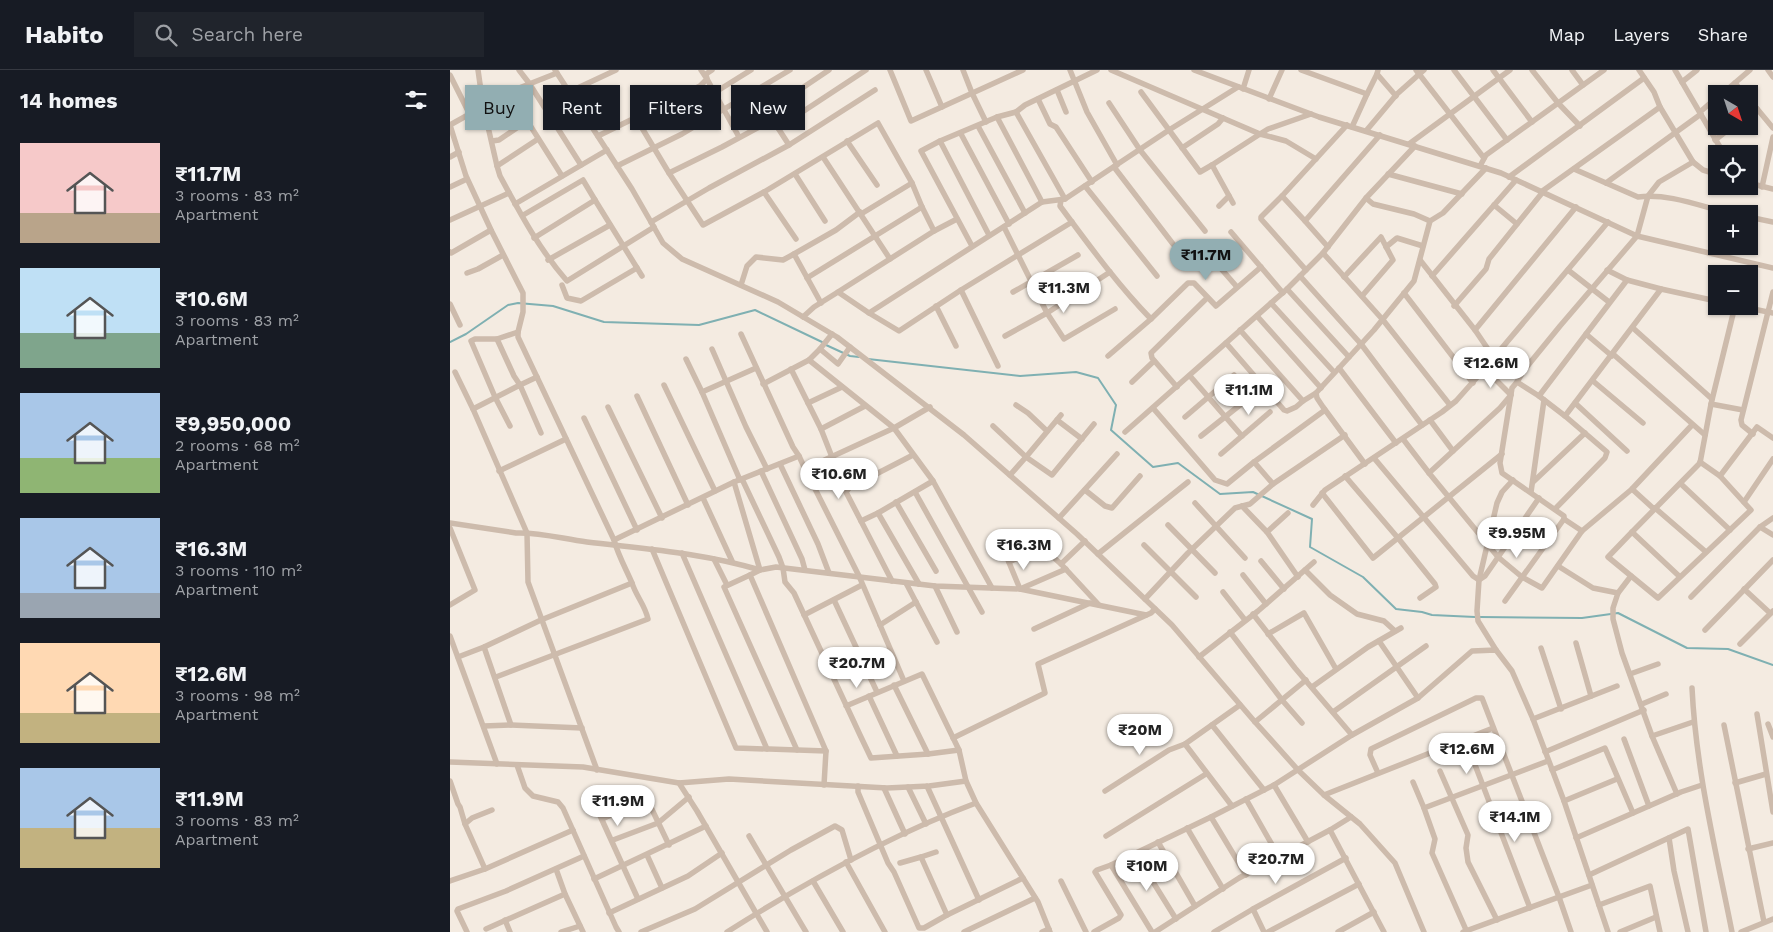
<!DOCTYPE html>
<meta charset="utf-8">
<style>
:root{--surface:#171b24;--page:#20242c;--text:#f1f3f6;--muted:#9ea1a6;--line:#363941;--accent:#92aeb2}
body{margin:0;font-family:"Work Sans",sans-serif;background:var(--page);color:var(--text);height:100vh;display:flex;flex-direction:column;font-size:19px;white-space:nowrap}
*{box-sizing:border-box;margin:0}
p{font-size:16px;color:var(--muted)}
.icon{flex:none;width:28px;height:28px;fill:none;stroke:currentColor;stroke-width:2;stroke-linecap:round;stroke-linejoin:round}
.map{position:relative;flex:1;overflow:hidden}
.details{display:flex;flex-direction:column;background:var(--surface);width:450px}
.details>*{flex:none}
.hud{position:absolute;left:15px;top:15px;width:475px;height:45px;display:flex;gap:10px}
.needle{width:32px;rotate:141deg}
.fabs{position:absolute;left:1258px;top:15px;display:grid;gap:10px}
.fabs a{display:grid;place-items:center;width:50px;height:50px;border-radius:0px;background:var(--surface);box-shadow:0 1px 4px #0004;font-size:25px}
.price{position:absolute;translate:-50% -42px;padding:0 11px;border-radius:18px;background:#fff;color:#222;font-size:16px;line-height:32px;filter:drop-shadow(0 1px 2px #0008)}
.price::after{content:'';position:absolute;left:50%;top:30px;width:15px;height:11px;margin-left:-8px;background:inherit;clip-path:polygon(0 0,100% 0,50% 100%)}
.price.current{background:var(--accent);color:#111}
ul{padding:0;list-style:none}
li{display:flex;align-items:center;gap:15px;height:125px;padding:0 20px}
li span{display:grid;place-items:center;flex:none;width:140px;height:100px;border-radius:0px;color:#555}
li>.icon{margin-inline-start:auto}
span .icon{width:60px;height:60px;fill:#fffc;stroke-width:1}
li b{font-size:21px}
h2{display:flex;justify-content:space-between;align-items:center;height:60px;padding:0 20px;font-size:21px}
.tag{padding:0 18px;border-radius:0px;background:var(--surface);box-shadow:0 1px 4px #0004;font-size:18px;line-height:45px}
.tag.current{background:var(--accent);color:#111}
header{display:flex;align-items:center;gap:30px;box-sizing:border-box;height:70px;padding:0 25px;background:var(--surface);border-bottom:1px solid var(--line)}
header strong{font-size:24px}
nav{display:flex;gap:28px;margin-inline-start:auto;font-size:18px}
.search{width:350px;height:45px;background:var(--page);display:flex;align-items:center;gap:12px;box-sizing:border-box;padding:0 18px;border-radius:0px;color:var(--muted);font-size:19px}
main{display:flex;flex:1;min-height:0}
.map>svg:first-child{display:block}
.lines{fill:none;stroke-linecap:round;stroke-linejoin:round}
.stream{stroke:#7fb0b2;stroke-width:2}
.minor{stroke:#cdbbac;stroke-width:5.5}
</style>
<header>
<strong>Habito</strong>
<div class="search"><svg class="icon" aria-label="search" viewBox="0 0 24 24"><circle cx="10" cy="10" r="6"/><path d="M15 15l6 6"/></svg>Search here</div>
<nav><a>Map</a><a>Layers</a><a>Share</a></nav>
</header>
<main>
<section class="details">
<h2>14 homes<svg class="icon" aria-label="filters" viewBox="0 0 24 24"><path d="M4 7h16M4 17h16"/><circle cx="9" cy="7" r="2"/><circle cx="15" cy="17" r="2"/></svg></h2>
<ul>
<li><span style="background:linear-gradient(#f6c9c9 70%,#b9a48a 0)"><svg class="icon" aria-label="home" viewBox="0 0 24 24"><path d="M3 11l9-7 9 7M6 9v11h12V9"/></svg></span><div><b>₹11.7M</b><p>3 rooms · 83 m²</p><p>Apartment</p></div></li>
<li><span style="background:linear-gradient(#bfe0f5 65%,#7fa58c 0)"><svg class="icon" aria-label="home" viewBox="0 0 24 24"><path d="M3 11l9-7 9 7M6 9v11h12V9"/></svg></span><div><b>₹10.6M</b><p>3 rooms · 83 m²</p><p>Apartment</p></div></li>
<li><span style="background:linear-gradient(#a9c7e8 65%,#8fb573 0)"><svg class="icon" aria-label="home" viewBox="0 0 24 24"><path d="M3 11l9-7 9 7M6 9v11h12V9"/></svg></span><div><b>₹9,950,000</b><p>2 rooms · 68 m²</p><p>Apartment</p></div></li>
<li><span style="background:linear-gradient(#a9c7e8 75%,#9aa5b1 0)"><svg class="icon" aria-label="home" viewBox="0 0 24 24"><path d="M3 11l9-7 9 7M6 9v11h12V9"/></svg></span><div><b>₹16.3M</b><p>3 rooms · 110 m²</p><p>Apartment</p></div></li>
<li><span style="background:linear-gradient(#ffd9b3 70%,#c2b280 0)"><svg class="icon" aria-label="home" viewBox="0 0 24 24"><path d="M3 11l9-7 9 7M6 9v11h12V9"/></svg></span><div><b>₹12.6M</b><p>3 rooms · 98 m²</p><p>Apartment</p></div></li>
<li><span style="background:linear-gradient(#a9c7e8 60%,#c2b280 0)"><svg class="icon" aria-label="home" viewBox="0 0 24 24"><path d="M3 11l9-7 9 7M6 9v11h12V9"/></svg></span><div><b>₹11.9M</b><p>3 rooms · 83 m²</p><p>Apartment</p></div></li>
</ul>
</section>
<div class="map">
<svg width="1323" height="862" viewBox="0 0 1323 862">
<rect width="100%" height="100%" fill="#f4ebe1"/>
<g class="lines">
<!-- stream -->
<g class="stream">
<path d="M0,272L16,264L58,235L68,233L103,236L154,252L249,255L305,240L372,272"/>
<path d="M376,275L400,286L409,287"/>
<path d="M418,289L570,306L626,302L648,308L666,335L661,360L703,397L728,393L770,424L803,422L862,449L860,477L913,507L946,539L972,542L982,545L1025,547"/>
<path d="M1030,547L1132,548L1168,543L1237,578L1278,579L1323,595"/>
</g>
<!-- minor -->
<g class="minor">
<path d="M28,0L33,35L47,96"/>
<path d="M69,0L79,13L131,95"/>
<path d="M105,0L182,119L213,173L232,189L328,232L387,267L514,365L627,464L722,555L805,652L848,700L874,725L910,754L945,793L974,862"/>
<path d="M262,0L256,4L257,9L289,67"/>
<path d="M440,0L461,51L573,0"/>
<path d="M476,0L492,37"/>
<path d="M513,0L522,23L536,52"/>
<path d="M620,0L637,42L667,95"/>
<path d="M661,0L810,64L818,59L861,44"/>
<path d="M744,0L869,47L1051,103L1187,166L1323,198"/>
<path d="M851,0L917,24L902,57"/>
<path d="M928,0L927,4L946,26"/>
<path d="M966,0L1034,88"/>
<path d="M1004,0L1057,70"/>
<path d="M1043,0L1082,52"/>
<path d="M1082,0L1108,33L1130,56"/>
<path d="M1122,0L1133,15"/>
<path d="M1189,0L1204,22L1210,37L1243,92L1253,100L1266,104"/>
<path d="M1225,0L1274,84"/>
<path d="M1318,0L1323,7"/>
<path d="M0,5L19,43"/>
<path d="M1232,12L1247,0"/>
<path d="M1285,13L1294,24"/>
<path d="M793,19L799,0"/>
<path d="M607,20L616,42"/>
<path d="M59,22L112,106"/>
<path d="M119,22L166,0"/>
<path d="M691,22L750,102L762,95L810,64L836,71L866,89"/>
<path d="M264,23L301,0"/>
<path d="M917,24L927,4"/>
<path d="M1272,24L1300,0"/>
<path d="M588,29L600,54L606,57L642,112"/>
<path d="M819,29L832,0"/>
<path d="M1299,29L1323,58"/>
<path d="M659,33L690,80L755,161"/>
<path d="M566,42L615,129"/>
<path d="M1250,42L1266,28"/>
<path d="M1299,45L1307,39"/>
<path d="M547,47L592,132"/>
<path d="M186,48L219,103"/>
<path d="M324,49L272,77L219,103L253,155L314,122L428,53L462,113L472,137L484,161L388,222"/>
<path d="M0,55L16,106L41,160L73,223V242L68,262V267L164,470C168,485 176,499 182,513C186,526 195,535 198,549L46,607"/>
<path d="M0,55L59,22L107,3"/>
<path d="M528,56L575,143"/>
<path d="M328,58L321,39L379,0"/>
<path d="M916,61L947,24L974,0"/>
<path d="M511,64L559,154"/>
<path d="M148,66L250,16L257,9L251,0"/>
<path d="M88,69L47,96L50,106C70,143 89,179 117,211L204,157"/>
<path d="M1265,70L1283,56"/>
<path d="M42,71L49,70L77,51"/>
<path d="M397,71L427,115"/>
<path d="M490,71L539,165"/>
<path d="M959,74L1060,0"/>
<path d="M339,75L328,58L416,0"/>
<path d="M732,78L768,54L773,48"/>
<path d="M0,87L9,82"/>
<path d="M373,87L440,189"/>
<path d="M762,95L783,133"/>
<path d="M167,96L232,64L340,0"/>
<path d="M1030,96L1036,85L1154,0"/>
<path d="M664,97L723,174"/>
<path d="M1124,99L1188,127C1220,123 1252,137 1282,144"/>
<path d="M345,104L375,151"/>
<path d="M938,104L1012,124"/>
<path d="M1059,107L1194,8"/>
<path d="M1156,113L1251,44"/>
<path d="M1299,113L1323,119"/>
<path d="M635,116L707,206"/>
<path d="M0,117L17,109"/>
<path d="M1312,117L1323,67"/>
<path d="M314,122L346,169"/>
<path d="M1091,122L1210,37"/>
<path d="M832,126L811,147V149L856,200"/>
<path d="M916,128L923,134L964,144L980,151"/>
<path d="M611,130L610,136C639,175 667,214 701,249"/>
<path d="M65,134L157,80"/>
<path d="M1044,135L1067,154"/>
<path d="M769,136L779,126"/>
<path d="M75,144L133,110L145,130"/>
<path d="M411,144L462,113"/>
<path d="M1299,147L1323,152"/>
<path d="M0,150L59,123"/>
<path d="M855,151L832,126L897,55"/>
<path d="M201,152L259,118L339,75L425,20"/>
<path d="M554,157L597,243L614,269L665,239"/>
<path d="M484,161L507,149"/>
<path d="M781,162L833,223"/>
<path d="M84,168L145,130L192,206"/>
<path d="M522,176L471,81L490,71L547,47L566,42L575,35L647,0"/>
<path d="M878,177L855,151L930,65"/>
<path d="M936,177L947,168L973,176"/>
<path d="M753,178L787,217"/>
<path d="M0,182L1,183L41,160"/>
<path d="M873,183L933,250L1000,335"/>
<path d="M98,190L160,155"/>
<path d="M970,190L1025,260L1044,288"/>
<path d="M1118,200L1159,232"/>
<path d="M1157,200L1177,210"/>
<path d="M17,203L28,199L53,185"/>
<path d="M850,206L911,274L972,355"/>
<path d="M982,206L1066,110"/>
<path d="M894,207L931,167L943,190L912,226"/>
<path d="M357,208L472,137"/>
<path d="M112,215L117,228L131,231L187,198"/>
<path d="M291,215L297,196L306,187L333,190L344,184"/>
<path d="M837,219L899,287"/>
<path d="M511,220L548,296"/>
<path d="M563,222L628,185"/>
<path d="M954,223L1023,313"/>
<path d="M371,233L344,184L386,160L410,142"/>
<path d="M821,233L884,302"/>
<path d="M0,234L10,255"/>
<path d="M486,236L506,276"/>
<path d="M1004,236L1036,199L1039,189L1092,123"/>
<path d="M1289,236L1323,243"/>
<path d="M419,243L449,261L511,220L622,152"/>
<path d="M807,246L871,318"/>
<path d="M353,247L364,237L388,222L419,243L592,132L615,129L719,60L788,17"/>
<path d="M1183,258L1262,329"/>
<path d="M790,260L853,331L866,323"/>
<path d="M1025,260L1126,137"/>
<path d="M291,264L343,377L349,386"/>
<path d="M1136,264L1162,286"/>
<path d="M555,266L597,243L660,202"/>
<path d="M47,269L64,306L70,315L87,307"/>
<path d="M776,273L834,340L837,341L846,337L853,331"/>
<path d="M262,279L296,357L317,399"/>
<path d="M370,279L382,264"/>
<path d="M1163,284L1255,365"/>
<path d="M658,286L701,249L738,213H744L766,236L811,197"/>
<path d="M236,289L252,322L306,298"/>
<path d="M359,290L444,358L483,411L542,518"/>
<path d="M889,298L946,373"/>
<path d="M341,299L358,333"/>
<path d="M1035,299L1061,325L1050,338L979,403L1048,487L1072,507L1092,518L1132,461L1182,419"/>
<path d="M5,302L23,339L77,463L78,512L147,700"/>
<path d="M740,306L792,366"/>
<path d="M1143,311L1193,353"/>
<path d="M682,312L704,291"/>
<path d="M1067,312L1075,299L1110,256L1187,166L1198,126L1209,112L1243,92"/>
<path d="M313,314L359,290L370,279L388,294L400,277"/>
<path d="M214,315L265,421"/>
<path d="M392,317L358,333L371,359L415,336"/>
<path d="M727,317L702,288L701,283L757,228"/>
<path d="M252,322L290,410"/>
<path d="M187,326L238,435"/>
<path d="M1125,333L1177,381"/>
<path d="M1261,334L1293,340"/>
<path d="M566,335L578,343L597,361"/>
<path d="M158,337L212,448"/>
<path d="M703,338L765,410L777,414L804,392"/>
<path d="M23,339L70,315L91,363"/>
<path d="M1115,346L1211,219L1266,231"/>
<path d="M735,347L784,305"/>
<path d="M134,348L187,460"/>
<path d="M607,350L632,369"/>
<path d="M980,350L1003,381"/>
<path d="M60,356L45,327L21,271L25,269H47L68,262"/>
<path d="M543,356L576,387L611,345"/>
<path d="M371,359L382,387"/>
<path d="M675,362L837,219L873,183L916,128L965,76"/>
<path d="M1303,364L1292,355L1291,350L1323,222"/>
<path d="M751,366L800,327"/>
<path d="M953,369L979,403"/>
<path d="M771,384L820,342"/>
<path d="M924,388L1023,506L1029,510L1035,506L1089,428"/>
<path d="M1250,392L1270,406"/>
<path d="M330,394L368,474L379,503"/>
<path d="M915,394L873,337L867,328L866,323L924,260L964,211L980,151L993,143L1036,98"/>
<path d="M355,399L409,506L454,611"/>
<path d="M49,401L116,369"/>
<path d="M311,401L352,489L355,500"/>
<path d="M560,405L576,387L602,405L644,354"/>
<path d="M895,406L948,468L985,514L986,517L970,528"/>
<path d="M292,409L329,487L333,498L335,512L344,523L410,665L421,688L478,684L509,680L472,604L396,636"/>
<path d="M1083,412L1135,363"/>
<path d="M823,414L804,392L875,340"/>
<path d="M1231,414L1280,460"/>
<path d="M635,420L655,436L662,438L690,406"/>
<path d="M465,422L532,542"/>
<path d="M1081,422L1094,330"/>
<path d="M872,423L923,488L1052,384"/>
<path d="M253,428L282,491"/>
<path d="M446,432L486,501"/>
<path d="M1294,432L1323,389"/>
<path d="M745,433L795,488"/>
<path d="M863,435L875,420L992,342L1006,331L1030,304L1158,152"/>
<path d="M792,436L817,462L848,507"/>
<path d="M1205,438L1256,482"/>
<path d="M1105,439L1155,388L1157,382L1115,346L1089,326L1177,210L1211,219"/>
<path d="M1204,439L1182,419L1242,355"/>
<path d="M609,448L667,384"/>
<path d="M1114,449L1132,461"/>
<path d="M411,451L428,443"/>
<path d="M0,453L66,463C90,462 113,469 137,472C195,479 254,483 310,500L284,412"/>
<path d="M718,455L765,503"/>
<path d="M1310,457L1323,465"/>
<path d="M0,458L25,520L0,535"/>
<path d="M817,462L838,443"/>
<path d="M1182,462L1158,487L1208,528L1301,440L1270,406L1307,357L1323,368"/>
<path d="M164,470L284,412L349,386L355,399L444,358L480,337"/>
<path d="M635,471L611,494L649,535"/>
<path d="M694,475L746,527"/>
<path d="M553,478L570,519L696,545"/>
<path d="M202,479L286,678L376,681"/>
<path d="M232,483L317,679"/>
<path d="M648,484L738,412"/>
<path d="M264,489L277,515"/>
<path d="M811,491L834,519"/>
<path d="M559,492L590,477H592L611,494"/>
<path d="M1108,496L1143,518L1168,523"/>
<path d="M855,500L880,525L907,544L934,551L945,561"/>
<path d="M300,505L274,517L347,680"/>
<path d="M793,505L816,534"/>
<path d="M1181,506L1168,523L1163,538V549L1172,583L1202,666L1227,724"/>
<path d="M1229,506L1182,462L1250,393L1261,334L1285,236"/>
<path d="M442,511L396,422L399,418L463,385"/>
<path d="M456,513L487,572"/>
<path d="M469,514L428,443L483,411"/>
<path d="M485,516L507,562"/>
<path d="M1294,519L1320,543"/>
<path d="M773,522L795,550"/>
<path d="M1241,527L1310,457L1323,448"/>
<path d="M695,529L738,483L785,438L800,434L823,414L895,365"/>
<path d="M384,530L427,622"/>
<path d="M1055,531L1114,449V446L1052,403L1050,393L1062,318L1067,312L1089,326"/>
<path d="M803,544L845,598L902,665"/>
<path d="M354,545L412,515"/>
<path d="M430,555L466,532"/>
<path d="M584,559L640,533"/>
<path d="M1255,560L1323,490"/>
<path d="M780,562L832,630L852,653"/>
<path d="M818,564L854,543L886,599"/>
<path d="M0,566L47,694"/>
<path d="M929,571L968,628"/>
<path d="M1126,573L1141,626"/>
<path d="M1290,574L1323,541"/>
<path d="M34,577L61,655"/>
<path d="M1091,578L1111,639"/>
<path d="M1046,580L1028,551L1027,541L1029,510L1047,433L1052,422L1063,410"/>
<path d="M8,587L34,577L91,550L182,513"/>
<path d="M749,587L808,541L864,492"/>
<path d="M1180,604L1208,594"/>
<path d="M444,615L478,684"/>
<path d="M862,617L918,577L951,558"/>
<path d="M1242,618C1246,701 1266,781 1282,862"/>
<path d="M419,626L447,686"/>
<path d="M1192,634L1216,624"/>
<path d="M883,642L976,576"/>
<path d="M1307,644L1323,742"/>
<path d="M1083,649L1167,616"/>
<path d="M805,652L856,610"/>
<path d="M1318,654L1323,667"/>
<path d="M762,655L814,720"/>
<path d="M1274,655L1314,852"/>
<path d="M34,656L61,655L132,658"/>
<path d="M1202,666L1243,652"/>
<path d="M503,668L595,623L588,594L701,543L705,539"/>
<path d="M1174,669L1199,736"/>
<path d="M509,680L516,711L526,733L588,832L600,862"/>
<path d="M1095,682L1194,640"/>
<path d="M1022,687L1080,838"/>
<path d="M0,692L133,697L229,713L247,741L317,862"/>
<path d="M67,695L75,718L83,726L108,732L113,738L166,857L169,862"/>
<path d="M1102,700L1155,678L1183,743"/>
<path d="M990,701L1018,765L1016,778L1018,792L1047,850"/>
<path d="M928,703L920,685L921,679L1026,628H1032L1109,827L1121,862"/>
<path d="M0,711L8,734L10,737L15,754"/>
<path d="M963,712L974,738"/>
<path d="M229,713L279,709L437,718L479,716L516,711"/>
<path d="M1285,713L1316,704"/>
<path d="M374,715L376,681L300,505L310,500L326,497L485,516L570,519L616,499"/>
<path d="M824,715L858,772"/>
<path d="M408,716V722L438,793L444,802L469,858H474L497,845L573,808"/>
<path d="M477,716L529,830"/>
<path d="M458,717L476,754"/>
<path d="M434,718L455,764"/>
<path d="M655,721L719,680L735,674"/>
<path d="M874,725L1043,658"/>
<path d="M142,728L188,829"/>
<path d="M796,729L829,787"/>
<path d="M1114,731L1167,709"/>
<path d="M782,736L735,674L790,635"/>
<path d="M42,740L22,748L15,754L35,799L123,760"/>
<path d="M901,747L880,760L934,862"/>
<path d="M152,749L197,729L219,775"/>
<path d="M737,758L773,819"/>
<path d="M299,766L356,862"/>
<path d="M656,766L756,704"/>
<path d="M1126,768L1231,722L1252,715"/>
<path d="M1219,768L1224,801L1238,862"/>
<path d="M163,770L208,753L239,727"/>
<path d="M708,772L745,836"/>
<path d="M1298,779L1323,773"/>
<path d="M685,783L726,849"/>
<path d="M197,785L212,818"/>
<path d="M471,787L486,782"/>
<path d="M396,792L435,862"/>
<path d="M450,793L471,787L497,845"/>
<path d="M106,799L115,824L133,862"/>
<path d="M796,805L761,747L824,715L902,665L968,628L1022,581L1046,580L1062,601L1083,649L1114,731L1158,862"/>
<path d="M1139,805L1238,759L1256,862"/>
<path d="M144,809L256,756"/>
<path d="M0,811L35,799"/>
<path d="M363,811L393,862"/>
<path d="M611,811L636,862"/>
<path d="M1149,835L1200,816L1210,862"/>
<path d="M159,843L238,806L272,783"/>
<path d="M55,850L60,862"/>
<path d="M36,859L115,824"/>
<path d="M17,862L7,841L8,839L56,821L134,786"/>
<path d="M111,862L130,856"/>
<path d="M191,862L245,839L341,780L385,756L392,760L401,790"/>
<path d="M277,862C356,812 438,766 526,733"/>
<path d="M514,862L585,828"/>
<path d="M592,862L599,859"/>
<path d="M644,862L669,848L671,845L645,802L647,800L661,795"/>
<path d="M702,862L661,795L761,747"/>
<path d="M705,862L789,808L880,760"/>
<path d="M764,862L803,839"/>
<path d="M814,862L803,839L896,788"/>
<path d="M818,862L909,814"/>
<path d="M888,862L924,842"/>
<path d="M1013,862L1142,815"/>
<path d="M1017,862L982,783L985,769L974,738L1098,691"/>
<path d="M1170,862L1206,847"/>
<path d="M1291,862L1323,849"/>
</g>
</g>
</svg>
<div class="fabs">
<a><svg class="needle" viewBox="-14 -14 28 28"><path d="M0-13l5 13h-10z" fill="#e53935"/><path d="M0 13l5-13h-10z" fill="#9ea1a6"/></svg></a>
<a><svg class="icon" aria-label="locate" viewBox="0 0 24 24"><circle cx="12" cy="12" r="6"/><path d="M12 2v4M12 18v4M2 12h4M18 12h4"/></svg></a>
<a>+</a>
<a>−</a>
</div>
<b class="price current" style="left:756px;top:211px">₹11.7M</b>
<b class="price" style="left:614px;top:244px">₹11.3M</b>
<b class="price" style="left:1041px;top:319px">₹12.6M</b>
<b class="price" style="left:799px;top:346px">₹11.1M</b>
<b class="price" style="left:389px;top:430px">₹10.6M</b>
<b class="price" style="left:1067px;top:489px">₹9.95M</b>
<b class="price" style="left:574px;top:501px">₹16.3M</b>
<b class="price" style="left:407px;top:619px">₹20.7M</b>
<b class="price" style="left:690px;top:686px">₹20M</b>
<b class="price" style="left:1017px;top:705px">₹12.6M</b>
<b class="price" style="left:168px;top:757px">₹11.9M</b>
<b class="price" style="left:1065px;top:773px">₹14.1M</b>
<b class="price" style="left:826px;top:815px">₹20.7M</b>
<b class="price" style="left:697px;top:822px">₹10M</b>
<div class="hud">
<a class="tag current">Buy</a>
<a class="tag">Rent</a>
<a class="tag">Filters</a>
<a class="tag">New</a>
</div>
</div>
</main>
